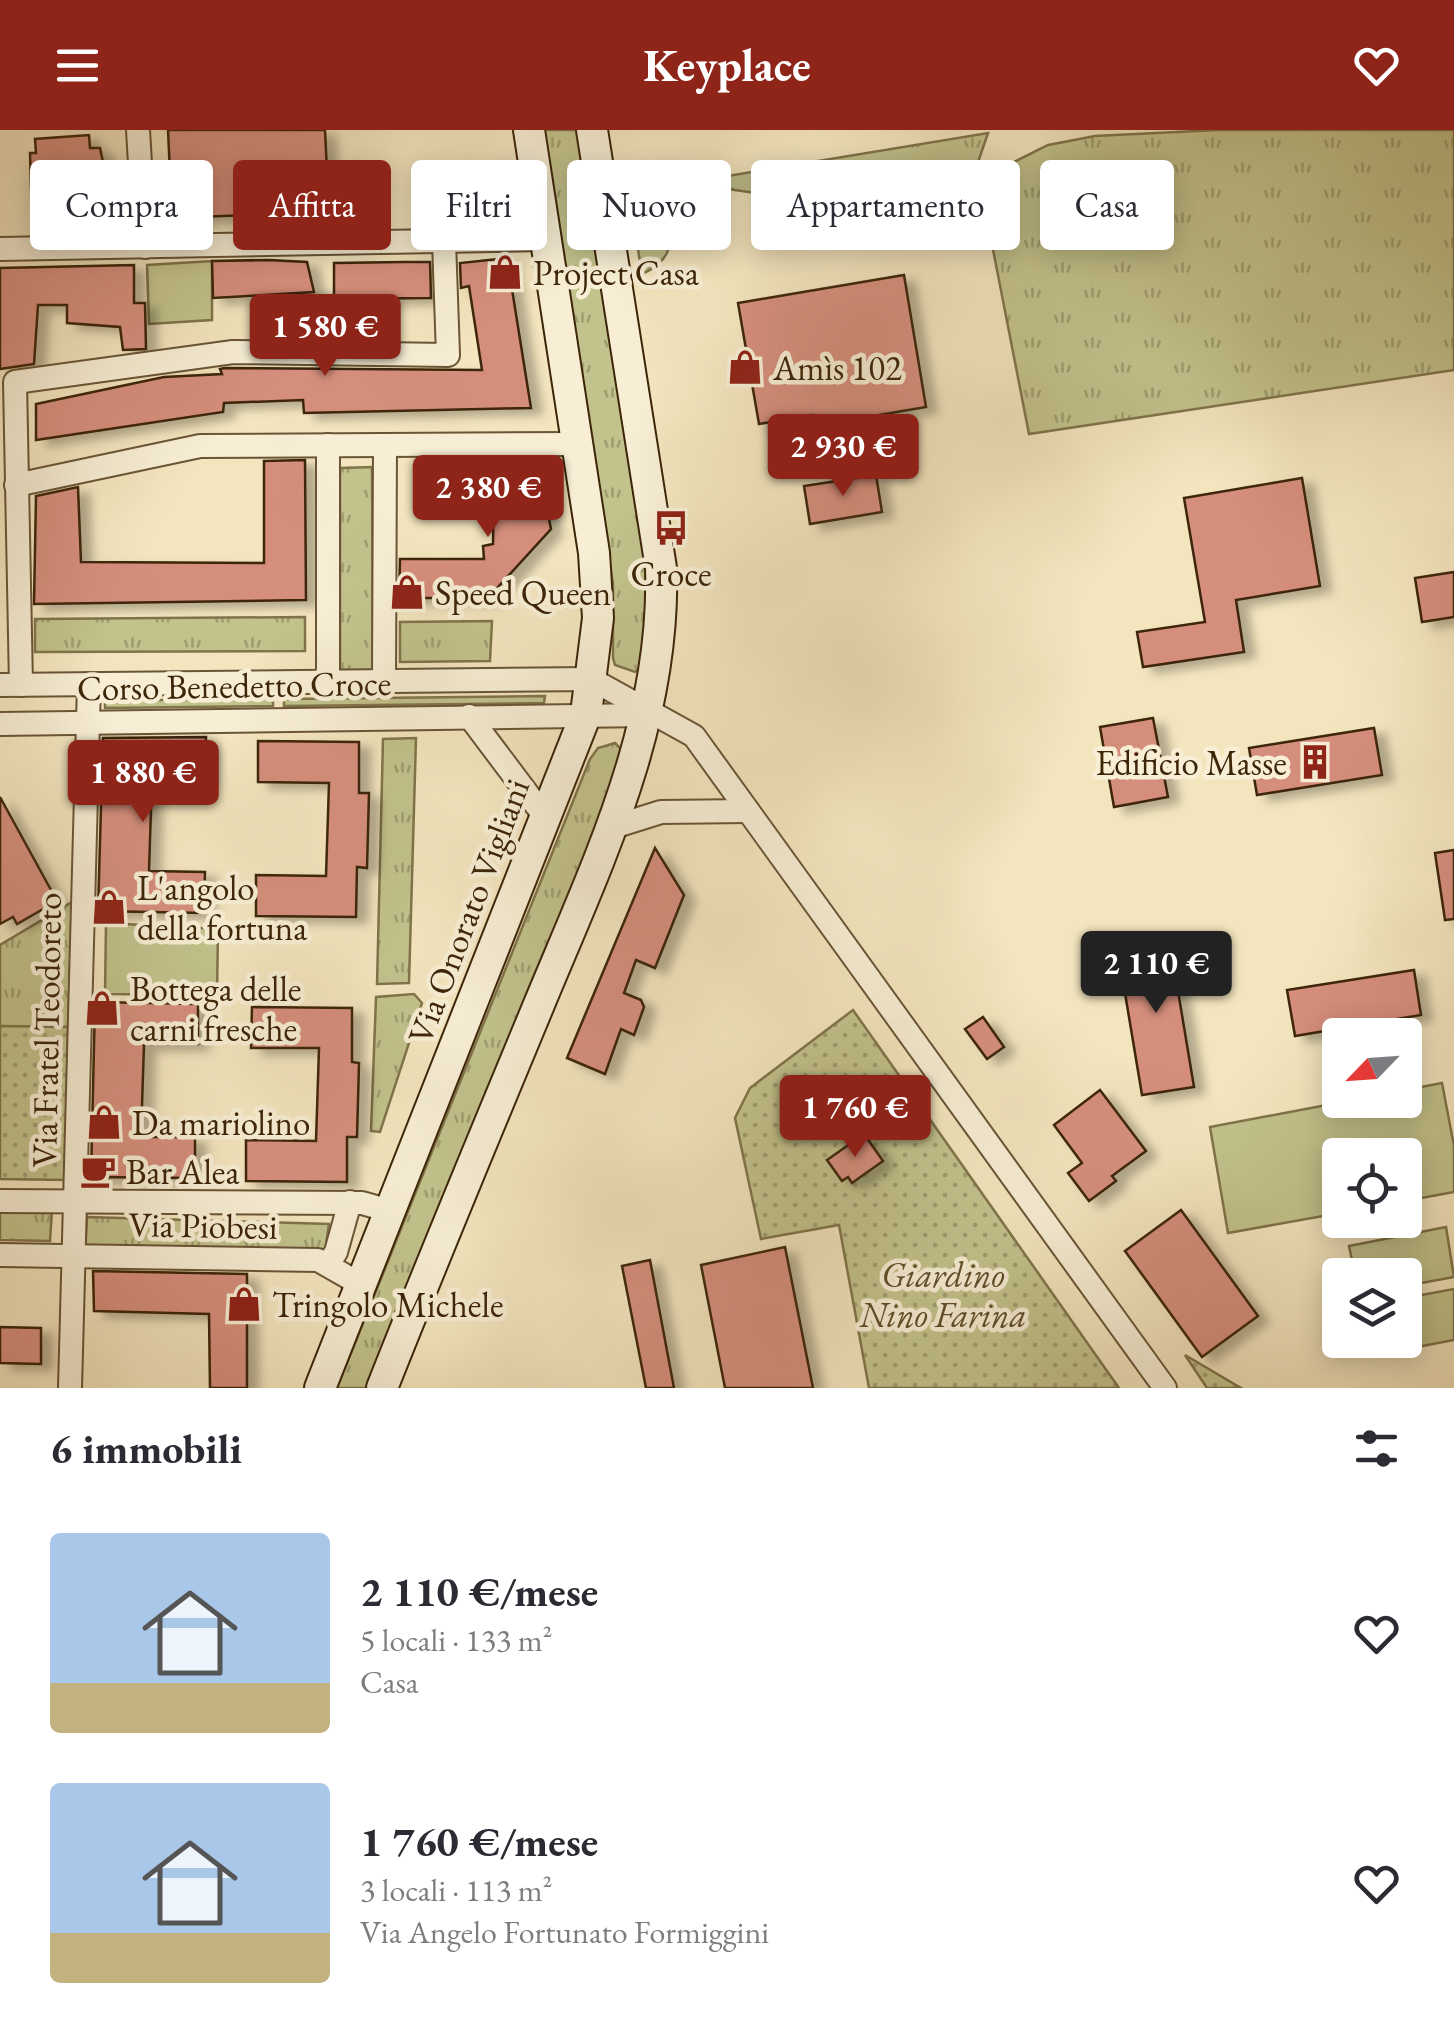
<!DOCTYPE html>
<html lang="it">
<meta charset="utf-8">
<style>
:root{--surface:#fff;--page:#f2f2f3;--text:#2b2b33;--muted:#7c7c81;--accent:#8f2418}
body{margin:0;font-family:"EB Garamond",serif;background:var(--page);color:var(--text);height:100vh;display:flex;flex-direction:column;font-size:38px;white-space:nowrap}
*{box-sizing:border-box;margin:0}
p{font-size:32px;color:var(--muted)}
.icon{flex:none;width:55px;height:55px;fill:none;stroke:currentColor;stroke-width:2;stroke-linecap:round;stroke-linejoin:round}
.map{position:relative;height:1258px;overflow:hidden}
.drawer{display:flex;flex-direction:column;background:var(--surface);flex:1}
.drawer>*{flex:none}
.top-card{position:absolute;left:30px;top:30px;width:1395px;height:90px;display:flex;gap:20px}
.needle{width:65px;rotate:245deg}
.tools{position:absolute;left:1322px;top:888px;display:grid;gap:20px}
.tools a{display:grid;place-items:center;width:100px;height:100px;border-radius:10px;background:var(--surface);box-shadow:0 5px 25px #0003;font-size:50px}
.price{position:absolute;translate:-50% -85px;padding:0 22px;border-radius:10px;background:var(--accent);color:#fff;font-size:32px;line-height:65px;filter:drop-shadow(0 2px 5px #0008)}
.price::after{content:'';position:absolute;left:50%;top:60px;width:30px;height:22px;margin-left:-15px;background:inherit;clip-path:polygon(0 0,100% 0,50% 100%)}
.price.active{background:#222;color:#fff}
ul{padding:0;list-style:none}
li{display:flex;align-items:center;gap:30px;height:250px;padding:0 50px}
li span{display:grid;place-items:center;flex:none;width:280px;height:200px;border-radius:10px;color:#555}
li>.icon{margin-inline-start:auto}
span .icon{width:120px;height:120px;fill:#fffc;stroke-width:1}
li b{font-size:42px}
h2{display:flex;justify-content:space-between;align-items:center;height:120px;padding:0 50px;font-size:42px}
.pill{padding:0 35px;border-radius:10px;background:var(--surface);box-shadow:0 5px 25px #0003;font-size:35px;line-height:90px}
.pill.active{background:var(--accent);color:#fff}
header{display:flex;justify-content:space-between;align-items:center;height:130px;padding:0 50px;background:var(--accent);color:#fff;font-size:45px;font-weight:700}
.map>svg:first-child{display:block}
.grass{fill:url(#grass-tufts);stroke:#80744a;stroke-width:2.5}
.park{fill:url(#park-dots);stroke:#80744a;stroke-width:2.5}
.garden{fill:#c2c28c;stroke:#80744a;stroke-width:2.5}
.building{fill:#d58e7b;stroke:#3d2508;stroke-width:2.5;filter:url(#shadow)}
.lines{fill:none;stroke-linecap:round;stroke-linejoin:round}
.minor-casing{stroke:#6a5536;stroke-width:26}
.secondary-casing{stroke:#3d2508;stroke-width:34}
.minor{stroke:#f7eed5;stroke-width:22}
.secondary{stroke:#f7eed5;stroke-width:30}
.labels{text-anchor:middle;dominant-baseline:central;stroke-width:9;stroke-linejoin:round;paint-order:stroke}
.poi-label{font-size:35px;fill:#3d2508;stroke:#f7eed5;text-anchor:start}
.street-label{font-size:35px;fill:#3d2508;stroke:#f7eed5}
.park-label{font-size:35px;font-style:italic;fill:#5e4c29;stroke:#f7eed5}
</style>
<header><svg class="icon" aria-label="menu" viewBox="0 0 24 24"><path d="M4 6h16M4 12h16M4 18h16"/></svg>Keyplace<svg class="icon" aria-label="heart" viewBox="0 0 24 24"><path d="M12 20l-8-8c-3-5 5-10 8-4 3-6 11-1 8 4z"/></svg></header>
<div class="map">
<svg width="1454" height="1258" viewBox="0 0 1454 1258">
<defs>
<pattern id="grass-tufts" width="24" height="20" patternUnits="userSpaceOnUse" patternTransform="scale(2.5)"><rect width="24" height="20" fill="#c2c28c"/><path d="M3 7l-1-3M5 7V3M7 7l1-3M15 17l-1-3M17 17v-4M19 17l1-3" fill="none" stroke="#9f9d70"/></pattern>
<pattern id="park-dots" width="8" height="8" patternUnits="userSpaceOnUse" patternTransform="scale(2.5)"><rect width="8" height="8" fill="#c2c28c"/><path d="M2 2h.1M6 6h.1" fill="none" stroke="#9f9d70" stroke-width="1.8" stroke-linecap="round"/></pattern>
<filter id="shadow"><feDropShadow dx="11" dy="6" stdDeviation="5" flood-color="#0004"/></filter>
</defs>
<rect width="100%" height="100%" fill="#f3e5be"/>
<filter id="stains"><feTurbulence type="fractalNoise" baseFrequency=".002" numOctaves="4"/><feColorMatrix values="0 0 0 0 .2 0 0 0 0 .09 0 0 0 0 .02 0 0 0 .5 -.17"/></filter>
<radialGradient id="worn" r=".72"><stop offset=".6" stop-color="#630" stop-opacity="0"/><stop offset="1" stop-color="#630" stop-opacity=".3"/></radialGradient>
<!-- grass -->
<g class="grass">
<path d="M544,0H581L646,427L648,457L642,538L635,542L615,535L613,528V454Z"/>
<path d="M1217,0H1454V240L1029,304L989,99C1009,80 1010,64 1002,38L1048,15L1095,6Z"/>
<path d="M988,3L976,38C996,65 976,79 952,92L728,59L691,62L679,54Z"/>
<path d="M630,70L663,84C676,112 671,131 642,144Z"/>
<path d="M372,337L373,540H340V338Z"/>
<path d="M305,487V521L35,522V489Z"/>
<path d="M492,491L490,531L400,532V492Z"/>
<path d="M545,566L544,573L284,576V569Z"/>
<path d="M273,568V576L105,578V571Z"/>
<path d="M416,608L409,853L377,854L383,609Z"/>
<path d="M615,613L625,623L376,1258H337L590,629L598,618Z"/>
<path d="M72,772L68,897L0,896V815Z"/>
<path d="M414,864L422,873L380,1002L371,1001L376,867Z"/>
<path d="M0,1080H52L50,1111L0,1110Z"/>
<path d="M87,1087L329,1094L325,1122L85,1120Z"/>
</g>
<!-- park -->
<g class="park">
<path d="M853,880L1119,1258H869L839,1095L761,1109L735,988L750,958Z"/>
<path d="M0,896L68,897L65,1050L0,1049Z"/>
<path d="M1185,1225L1241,1258H1207Z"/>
</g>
<!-- garden -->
<g class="garden">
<path d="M212,131V190L149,194L147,135Z"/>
<path d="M106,793L218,799L217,865L105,864Z"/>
<path d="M1442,953L1454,1016V1062L1405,1071V1025H1340V1083L1228,1103L1210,997L1353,970H1405V960Z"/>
<path d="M1446,1097L1454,1147L1405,1156V1145H1355L1349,1116Z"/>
<path d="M1454,1159V1210L1370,1226L1367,1210H1405V1168Z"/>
</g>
<!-- building -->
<g class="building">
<path d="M168,0H325L329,82L172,88Z"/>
<path d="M89,5L90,18H100L108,56L122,53V88L59,85L60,89L32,90L30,23H36L35,9Z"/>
<path d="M497,32L503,79H470L464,38Z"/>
<path d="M507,128L531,278L304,283L303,270L224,273L223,282L36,310V274L164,247L222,244L220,239L225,238L482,240L469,156L461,158L460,133Z"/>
<path d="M268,130L307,132L314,162L213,168L212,131Z"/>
<path d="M404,132H430L431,168L334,169V133Z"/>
<path d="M134,135V173H145L146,219L123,220L120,197L67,193V175H38L34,234L0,239V138Z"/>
<path d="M904,145L926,277L815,296L813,285L759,294L738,173Z"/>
<path d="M494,329H537L551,399L488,468H399L400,429H484L483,416L493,414Z"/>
<path d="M305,330L306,470L34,474L36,366L78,357L81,432L264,433V331Z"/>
<path d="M876,345L882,382L810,394L804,356Z"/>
<path d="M1302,348L1320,456L1236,470L1244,522L1143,537L1137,502L1205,492L1184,368Z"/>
<path d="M1454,442V487L1422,492L1415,448Z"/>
<path d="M1153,588L1168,667L1114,677L1100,597Z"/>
<path d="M1374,598L1382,645L1257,665L1249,618Z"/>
<path d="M206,607L205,648H152L149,741L205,742L204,783L98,781L103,608Z"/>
<path d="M258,611L359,612V663H369L367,738L357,737L356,787L256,786V745L326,746L329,653L258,652Z"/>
<path d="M0,667L57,771L17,794L13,787L0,794Z"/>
<path d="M655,718L684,765L655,838L636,830L624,863L641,870L644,877L634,905L621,899L605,944L567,928Z"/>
<path d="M1454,720V789L1445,790L1435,723Z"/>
<path d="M1169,807L1194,957L1142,965L1117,815Z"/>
<path d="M1414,840L1421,885L1295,906L1287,860Z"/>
<path d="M95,872L198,874V914H144L141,1007H195V1048L91,1047Z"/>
<path d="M252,877L352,878V932L359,933L357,1007H347V1052L246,1051V1010L316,1011L319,918H251Z"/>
<path d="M983,887L1004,917L987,929L965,899Z"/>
<path d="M1100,960L1146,1021L1112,1046L1116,1051L1089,1071L1068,1043L1082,1033L1054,995Z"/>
<path d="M864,1004L883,1031L852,1053L848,1047L842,1051L827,1030Z"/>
<path d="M1181,1080L1258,1186L1202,1227L1125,1121Z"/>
<path d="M785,1117L813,1258H725L701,1135Z"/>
<path d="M650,1130L674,1258H646L622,1136Z"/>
<path d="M93,1141L247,1144V1258H210L209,1184L94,1181Z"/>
<path d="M0,1197L41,1198V1234L0,1233Z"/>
</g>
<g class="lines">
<defs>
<g id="minor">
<path d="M138,0L145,117"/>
<path d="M0,119L545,109"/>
<path d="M16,355L200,316L576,314"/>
<path d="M384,551L385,315"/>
<path d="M328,552V315"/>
<path d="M0,555L591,549L694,606L1165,1258"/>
<path d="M21,555L15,252L233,222L448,225L444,111"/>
<path d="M469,586L545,687"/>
<path d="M0,594L646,585"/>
<path d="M610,698L661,682L748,681"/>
<path d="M0,1071L362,1073L390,1081"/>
<path d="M0,1125L318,1130L360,1154"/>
<path d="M329,1133L336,1122L350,1072"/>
<path d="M70,1258L89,554"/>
</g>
<g id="secondary">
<path d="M320,1258L586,584L598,488L594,423L529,0"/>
<path d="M382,1258C433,1129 487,1000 540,872C598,732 666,593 661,438L592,0"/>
</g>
</defs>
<!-- minor casing -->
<use href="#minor" class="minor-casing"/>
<!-- secondary casing -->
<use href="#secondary" class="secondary-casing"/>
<!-- minor -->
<use href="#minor" class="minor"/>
<!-- secondary -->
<use href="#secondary" class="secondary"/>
</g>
<!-- icons -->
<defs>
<symbol id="shop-bare" viewBox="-9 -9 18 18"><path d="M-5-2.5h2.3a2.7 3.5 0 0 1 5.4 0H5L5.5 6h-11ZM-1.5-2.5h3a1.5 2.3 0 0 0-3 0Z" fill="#8f2418" stroke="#f7eed5" stroke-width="2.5" paint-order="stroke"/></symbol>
<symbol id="bus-bare" viewBox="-9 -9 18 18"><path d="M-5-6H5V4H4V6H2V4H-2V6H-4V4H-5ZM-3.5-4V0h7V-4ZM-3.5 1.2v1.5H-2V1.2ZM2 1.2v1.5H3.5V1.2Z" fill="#8f2418" stroke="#f7eed5" stroke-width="2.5" paint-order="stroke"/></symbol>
<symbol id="building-bare" viewBox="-9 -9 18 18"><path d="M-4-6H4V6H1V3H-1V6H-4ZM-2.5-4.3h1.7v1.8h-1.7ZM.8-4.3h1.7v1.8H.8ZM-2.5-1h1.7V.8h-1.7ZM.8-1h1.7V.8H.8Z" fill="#8f2418" stroke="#f7eed5" stroke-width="2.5" paint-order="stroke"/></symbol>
<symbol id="cafe-bare" viewBox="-9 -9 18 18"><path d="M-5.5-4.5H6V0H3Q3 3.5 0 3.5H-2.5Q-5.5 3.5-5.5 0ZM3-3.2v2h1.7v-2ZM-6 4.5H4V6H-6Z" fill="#8f2418" stroke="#f7eed5" stroke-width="2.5" paint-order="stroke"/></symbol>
</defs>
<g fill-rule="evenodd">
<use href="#shop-bare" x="480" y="117" width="50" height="50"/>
<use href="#shop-bare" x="720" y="212" width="50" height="50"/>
<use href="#bus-bare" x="646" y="373" width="50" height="50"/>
<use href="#shop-bare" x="382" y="437" width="50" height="50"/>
<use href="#building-bare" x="1290" y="607" width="50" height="50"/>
<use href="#shop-bare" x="84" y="752" width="50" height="50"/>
<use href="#shop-bare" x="77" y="853" width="50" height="50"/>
<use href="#shop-bare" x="79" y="967" width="50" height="50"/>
<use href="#cafe-bare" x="73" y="1016" width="50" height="50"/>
<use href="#shop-bare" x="219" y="1149" width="50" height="50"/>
</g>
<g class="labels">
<!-- poi labels -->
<g class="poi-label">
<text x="533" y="142">Project Casa</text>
<text x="773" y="237">Amìs 102</text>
<text x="671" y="443" text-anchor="middle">Croce</text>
<text x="435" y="462">Speed Queen</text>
<text x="1287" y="632" text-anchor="end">Edificio Masse</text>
<text x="137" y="757">L'angolo<tspan x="137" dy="40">della fortuna</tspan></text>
<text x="130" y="858">Bottega delle<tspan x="130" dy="40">carni fresche</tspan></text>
<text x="132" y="992">Da mariolino</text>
<text x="126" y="1041">Bar Alea</text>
<text x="272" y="1174">Tringolo Michele</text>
</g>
<!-- street labels -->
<g class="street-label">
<text transform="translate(234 555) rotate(-1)">Corso Benedetto Croce</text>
<text transform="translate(468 781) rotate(-69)">Via Onorato Vigliani</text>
<text transform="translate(46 900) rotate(-89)">Via Fratel Teodoreto</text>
<text transform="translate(203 1095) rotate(1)">Via Piobesi</text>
</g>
<!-- park labels -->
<g class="park-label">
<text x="943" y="1144">Giardino<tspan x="943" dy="40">Nino Farina</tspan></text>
</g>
</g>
<rect width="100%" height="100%" filter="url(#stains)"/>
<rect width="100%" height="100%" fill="url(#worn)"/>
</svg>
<div class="tools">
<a><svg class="needle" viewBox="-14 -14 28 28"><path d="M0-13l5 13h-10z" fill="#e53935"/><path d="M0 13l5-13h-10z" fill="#7c7c81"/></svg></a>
<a><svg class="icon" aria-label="locate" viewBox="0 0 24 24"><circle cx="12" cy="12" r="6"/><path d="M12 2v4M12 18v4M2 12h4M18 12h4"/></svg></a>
<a><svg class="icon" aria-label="layers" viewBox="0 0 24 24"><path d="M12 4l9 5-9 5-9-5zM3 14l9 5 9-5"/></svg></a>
</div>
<b class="price" style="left:325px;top:249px">1 580 €</b>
<b class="price" style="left:843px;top:369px">2 930 €</b>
<b class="price" style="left:488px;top:410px">2 380 €</b>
<b class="price" style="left:143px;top:695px">1 880 €</b>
<b class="price active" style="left:1156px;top:886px">2 110 €</b>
<b class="price" style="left:855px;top:1030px">1 760 €</b>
<div class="top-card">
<a class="pill">Compra</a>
<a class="pill active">Affitta</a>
<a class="pill">Filtri</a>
<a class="pill">Nuovo</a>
<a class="pill">Appartamento</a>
<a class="pill">Casa</a>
</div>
</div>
<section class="drawer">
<h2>6 immobili<svg class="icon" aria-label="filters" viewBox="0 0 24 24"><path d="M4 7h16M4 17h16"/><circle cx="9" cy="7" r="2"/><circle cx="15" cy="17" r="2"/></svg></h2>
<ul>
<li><span style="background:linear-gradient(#a9c7e8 75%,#c2b280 0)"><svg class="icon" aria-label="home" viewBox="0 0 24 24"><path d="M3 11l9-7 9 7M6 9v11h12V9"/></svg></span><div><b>2 110 €/mese</b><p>5 locali · 133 m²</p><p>Casa</p></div><svg class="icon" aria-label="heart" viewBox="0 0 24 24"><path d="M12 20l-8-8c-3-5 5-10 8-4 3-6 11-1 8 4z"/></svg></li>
<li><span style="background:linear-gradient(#a9c7e8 75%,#c2b280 0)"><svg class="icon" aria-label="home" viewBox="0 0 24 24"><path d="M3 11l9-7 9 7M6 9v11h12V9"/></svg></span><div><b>1 760 €/mese</b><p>3 locali · 113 m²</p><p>Via Angelo Fortunato Formiggini</p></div><svg class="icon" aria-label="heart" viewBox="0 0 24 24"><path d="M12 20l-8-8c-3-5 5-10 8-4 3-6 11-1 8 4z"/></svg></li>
</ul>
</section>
